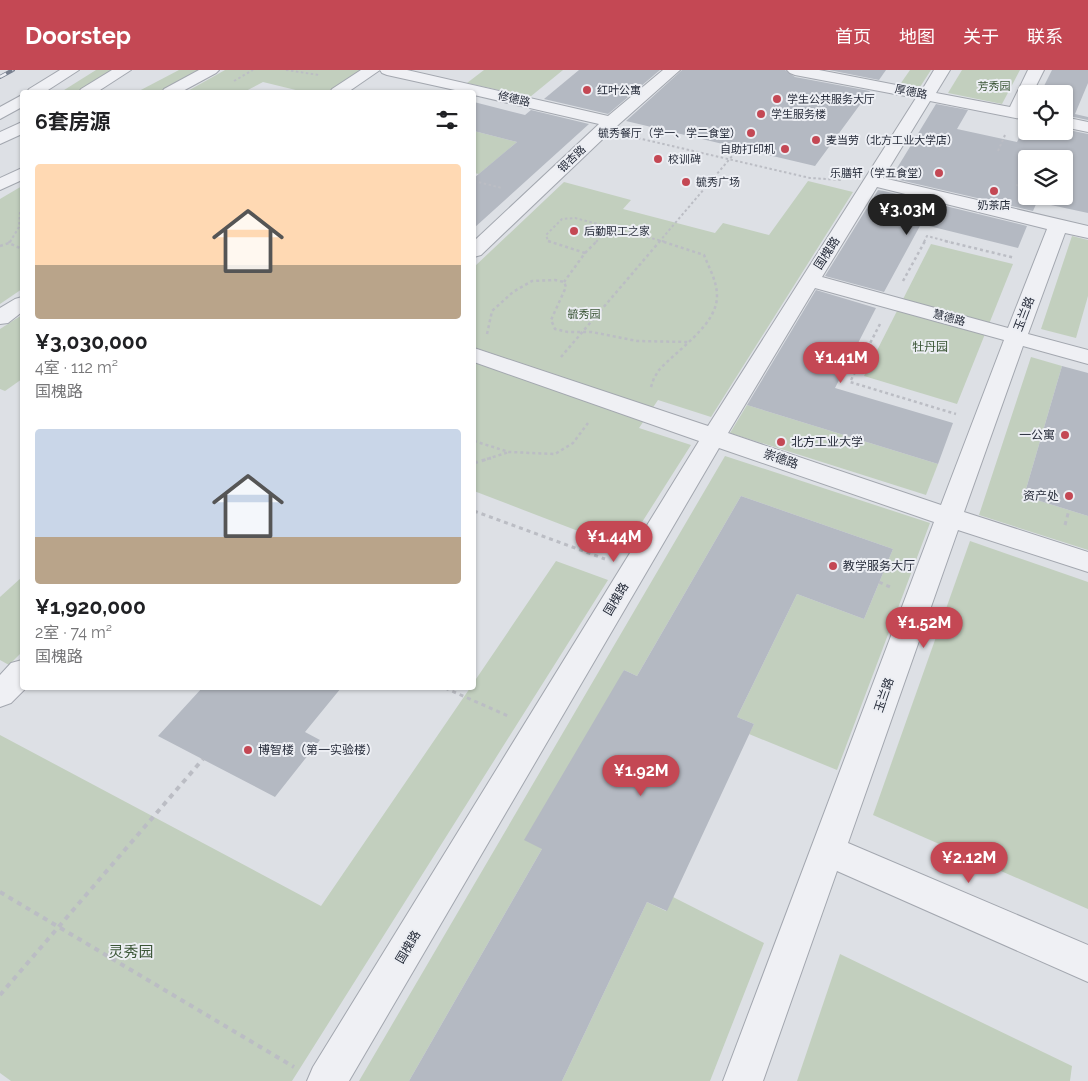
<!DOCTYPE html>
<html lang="zh">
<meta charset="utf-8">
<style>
:root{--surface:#fff;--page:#f6f6f6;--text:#202124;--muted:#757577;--accent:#c44854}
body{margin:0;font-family:Raleway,"Noto Sans SC",sans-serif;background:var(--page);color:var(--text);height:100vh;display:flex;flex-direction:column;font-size:19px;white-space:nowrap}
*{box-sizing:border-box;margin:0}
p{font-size:16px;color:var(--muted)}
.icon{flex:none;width:28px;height:28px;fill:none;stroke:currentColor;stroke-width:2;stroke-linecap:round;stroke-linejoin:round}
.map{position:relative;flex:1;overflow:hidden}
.sheet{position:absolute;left:20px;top:20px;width:456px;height:600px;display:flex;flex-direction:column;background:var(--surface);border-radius:5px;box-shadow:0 1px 4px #0004}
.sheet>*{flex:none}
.tools{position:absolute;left:1018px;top:15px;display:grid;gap:10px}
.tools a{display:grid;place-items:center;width:55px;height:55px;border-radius:5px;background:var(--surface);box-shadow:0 1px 4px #0004;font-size:25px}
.price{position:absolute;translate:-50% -42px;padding:0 11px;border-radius:18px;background:var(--accent);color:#fff;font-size:16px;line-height:32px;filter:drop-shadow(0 1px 2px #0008)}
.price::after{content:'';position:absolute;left:50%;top:30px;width:15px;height:11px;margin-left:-8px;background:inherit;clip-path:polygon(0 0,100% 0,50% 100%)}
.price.selected{background:#222;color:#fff}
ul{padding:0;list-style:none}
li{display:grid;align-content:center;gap:10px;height:265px;padding:0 15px}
li span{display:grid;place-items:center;height:155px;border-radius:5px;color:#555}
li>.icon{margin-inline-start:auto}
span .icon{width:90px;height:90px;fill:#fffc;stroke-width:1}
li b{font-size:21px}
h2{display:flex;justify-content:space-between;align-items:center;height:60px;padding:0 15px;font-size:21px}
header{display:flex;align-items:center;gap:30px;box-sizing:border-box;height:70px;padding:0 25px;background:var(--accent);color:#fff}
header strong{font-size:24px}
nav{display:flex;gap:28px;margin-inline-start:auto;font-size:18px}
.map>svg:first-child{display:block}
.green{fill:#c2cfbe}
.building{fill:#b4b9c2;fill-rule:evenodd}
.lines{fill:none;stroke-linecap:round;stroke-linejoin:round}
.street-casing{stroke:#a3a7af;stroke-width:2}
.path-far3{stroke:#bbbdc4;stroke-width:2;stroke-dasharray:2.5 2.5;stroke-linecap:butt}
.path-far2{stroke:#bbbdc4;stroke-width:2.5;stroke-dasharray:3 3;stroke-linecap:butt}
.path-far1{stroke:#bbbdc4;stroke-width:3;stroke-dasharray:4 4;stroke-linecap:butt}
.path{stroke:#bbbdc4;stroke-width:4;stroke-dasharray:5 5;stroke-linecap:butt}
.street{fill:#eff0f4;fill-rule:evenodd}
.rail-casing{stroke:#777f8e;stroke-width:4}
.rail{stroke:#eceef3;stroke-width:2.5;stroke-dasharray:7;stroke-linecap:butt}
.poi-dot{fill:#c44854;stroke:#eceef3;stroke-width:2}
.labels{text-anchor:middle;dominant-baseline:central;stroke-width:4;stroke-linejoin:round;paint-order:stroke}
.far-park-label{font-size:11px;fill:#3a5536;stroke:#eceef3}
.far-poi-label{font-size:11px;fill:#272d3b;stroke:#eceef3;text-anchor:start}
.far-street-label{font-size:11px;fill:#272d3b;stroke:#eceef3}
.street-label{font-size:12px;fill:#272d3b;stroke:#eceef3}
.park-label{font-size:12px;fill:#3a5536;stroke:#eceef3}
.poi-label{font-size:12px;fill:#272d3b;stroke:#eceef3;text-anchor:start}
.near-park-label{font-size:15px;fill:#3a5536;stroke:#eceef3}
</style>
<header>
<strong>Doorstep</strong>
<nav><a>首页</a><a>地图</a><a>关于</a><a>联系</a></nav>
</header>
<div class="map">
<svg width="1088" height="1011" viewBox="0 0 1088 1011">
<rect width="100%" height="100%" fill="#dde0e5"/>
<!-- green -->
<g class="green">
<path d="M96,0H116L79,22H61Z"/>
<path d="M179,0H199L159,22H137Z"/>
<path d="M225,0H362L327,22H304L263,12L244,22H186Z"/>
<path d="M484,0H563L530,27L467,13Z"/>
<path d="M910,0H931L920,17L901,13Z"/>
<path d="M962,0H1020L1002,34L948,23Z"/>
<path d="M474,61L517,72L479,104L474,103Z"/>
<path d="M808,111L853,122L711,347L658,330L639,358L691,375L625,479L474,421V197L564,112L631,130L623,139L715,163L723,153L769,165Z"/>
<path d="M22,116V219L0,234V129Z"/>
<path d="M1072,166L1088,170V226L1076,268L1041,259Z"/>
<path d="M931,174L1013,194L957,334L864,306Z"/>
<path d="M22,245V309L5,321L0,319V259Z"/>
<path d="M1031,287L1062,296L1024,426L1088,446V480L979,445Z"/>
<path d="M747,335L938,394L926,425L730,363Z"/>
<path d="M725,386L930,453L837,700L749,664L754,654L737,647L797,524L864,549L893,479L741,426L637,606L624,600L542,779L409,1011H359Z"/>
<path d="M970,471L1088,512V839L873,745Z"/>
<path d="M556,491L608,510L292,1011H11L0,1003V665L321,836L470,618H474V612Z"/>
<path d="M22,507V582L9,595L0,590V527Z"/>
<path d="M673,827L764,873L710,1011H562L647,832L666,841Z"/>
<path d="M840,884L1072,996L1070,1011H797Z"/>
</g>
<!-- building -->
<g class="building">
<path d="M579,0H660L608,44L544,29Z"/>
<path d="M682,0H785L795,7L870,21L815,96L626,51Z"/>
<path d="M829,0H886L879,10Z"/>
<path d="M1052,0H1088V13L1075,44L1088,47V50L1064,45V24H1040Z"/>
<path d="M474,32L525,45L531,40L589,54L474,158V108L517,72L474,61Z"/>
<path d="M936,34L968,40L957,59L1017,72L1026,53V61H1064V59L1088,64V143L1037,132L1033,141L891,108ZM1026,89H1064V126H1026Z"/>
<path d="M878,120L884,121L1027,156L1018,178L921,154L884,222L825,206Z"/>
<path d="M816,220L876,238L835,318L953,353L938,394L747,335Z"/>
<path d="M1062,296L1088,303V446L1024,426Z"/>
<path d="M741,426L893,479L864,549L797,524L737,647L754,654L667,841L647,832L562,1011H409L542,779L524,770L624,600L637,606Z"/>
<path d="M202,618H341L305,662L320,670L275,727L158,666Z"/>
</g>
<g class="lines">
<defs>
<g id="street">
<path d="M60,0H79L45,22H27L29,19Z"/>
<path d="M112,0H131L97,22H79L81,19Z"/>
<path d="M199,0H219L216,3L181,22H162L164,19Z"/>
<path d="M361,0H407L608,46L663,0H680L609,63L481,185L474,187V171L599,54L474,25V22H464L387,5L382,3L380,0L348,22H330L332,19Z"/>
<path d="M787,0H819L922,20L934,0H950L936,23L1010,37L1028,0H1044L1032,24H1026L1025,40L1026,50L930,31L883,108L1088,156V168L1065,163L1028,264L1088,280V294L1023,276L964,442L1088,482V502L958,460L848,773L1088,875V912L837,801L763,1011H723L934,452L719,378L349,1011H307L313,997L699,371L474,292V278L708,356L916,28L795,5L790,3ZM877,117L1047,159L1008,258L822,207ZM815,218L1004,270L941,435L728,363Z"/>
<path d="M22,25V37L0,49V37Z"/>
<path d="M1064,47L1088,52V62L1064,57Z"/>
<path d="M22,52V64L0,74V62Z"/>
<path d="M22,98V110L0,120V108Z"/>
<path d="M22,227V242L8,253L0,254V238L15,229Z"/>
<path d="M22,590V618H26L11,633L0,637V605L11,593Z"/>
</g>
</defs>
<!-- street casing -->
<use href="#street" class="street-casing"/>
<!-- path-far3 -->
<g class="path-far3">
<path d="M286,0L319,5"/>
<path d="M234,11L253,0"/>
<path d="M633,67L810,108L842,110"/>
<path d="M998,81L1005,65"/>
<path d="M474,111L502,118"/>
<path d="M1016,115L1026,117"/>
<path d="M10,172L19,157L20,142L22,140"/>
<path d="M551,172L548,171L546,165L562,149L575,148L666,172"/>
<path d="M596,172L610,157"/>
<path d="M659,172L739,78"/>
<path d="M924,172L927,166L950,172"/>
</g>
<!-- path-far2 -->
<g class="path-far2">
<path d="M548,171L585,183L564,212"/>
<path d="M945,171L1015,188"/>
<path d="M9,173L10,171"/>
<path d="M0,176L9,173L22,179"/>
<path d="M585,183L597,171"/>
<path d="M903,211L925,171"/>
<path d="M880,254L850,312L956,344"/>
<path d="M487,264L492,241L513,222L532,211L555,210L564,212L566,217L551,250L555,259L568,262H592L637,271L688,272"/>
<path d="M561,287L660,171"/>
<path d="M651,317L654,308L659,300C678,279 717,255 717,226C717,211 709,198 704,185L661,171"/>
<path d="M474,371L509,382L555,384L573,373L588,353"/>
<path d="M487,389L509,382"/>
</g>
<!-- path-far1 -->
<g class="path-far1">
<path d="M474,393L491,388"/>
<path d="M474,441L605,489"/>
<path d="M1065,455L1069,440"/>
<path d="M879,512L890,517"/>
<path d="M445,618L508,646"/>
</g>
<!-- path -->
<g class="path">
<path d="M0,822L294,997"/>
<path d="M0,925L203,689"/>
</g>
<!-- street -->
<use href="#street" class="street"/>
<defs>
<path id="rail" d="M0,7L13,0"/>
</defs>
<!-- rail casing -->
<use href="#rail" class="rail-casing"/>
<!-- rail -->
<use href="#rail" class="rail"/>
</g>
<!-- markers -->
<g class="poi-dot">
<circle cx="587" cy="20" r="5"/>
<circle cx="777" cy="29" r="5"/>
<circle cx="761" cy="44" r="5"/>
<circle cx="751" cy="63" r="5"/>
<circle cx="816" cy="70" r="5"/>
<circle cx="785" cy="79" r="5"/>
<circle cx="658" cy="89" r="5"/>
<circle cx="939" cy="103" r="5"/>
<circle cx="686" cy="112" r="5"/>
<circle cx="994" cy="121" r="5"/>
<circle cx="574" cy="161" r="5"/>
<circle cx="1065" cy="365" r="5"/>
<circle cx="781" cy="372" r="5"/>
<circle cx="1069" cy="426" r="5"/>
<circle cx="833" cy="496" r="5"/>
<circle cx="248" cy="680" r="5"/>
</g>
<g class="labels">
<!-- far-park labels -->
<g class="far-park-label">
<text x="994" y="16">芳秀园</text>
<text x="584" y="244">毓秀园</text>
</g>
<!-- far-poi labels -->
<g class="far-poi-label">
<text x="597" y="20">红叶公寓</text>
<text x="787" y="29">学生公共服务大厅</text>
<text x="771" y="44">学生服务楼</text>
<text x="741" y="63" text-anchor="end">毓秀餐厅（学一、学二食堂）</text>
<text x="826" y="70">麦当劳（北方工业大学店）</text>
<text x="775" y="79" text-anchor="end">自助打印机</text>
<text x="668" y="89">校训碑</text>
<text x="929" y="103" text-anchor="end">乐膳轩（学五食堂）</text>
<text x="696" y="112">毓秀广场</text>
<text x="994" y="135" text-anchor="middle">奶茶店</text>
<text x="584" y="161">后勤职工之家</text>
</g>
<!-- far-street labels -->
<g class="far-street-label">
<text transform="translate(911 22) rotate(11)">厚德路</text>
<text transform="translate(514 29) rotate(13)">修德路</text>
<text transform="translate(572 89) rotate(-44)">银杏路</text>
<text transform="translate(949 248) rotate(15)">慧德路</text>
</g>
<!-- street labels -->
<g class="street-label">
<text transform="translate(827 183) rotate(-57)">国槐路</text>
<text transform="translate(1024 244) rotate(-69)">玉兰路</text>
<text transform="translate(781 389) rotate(19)">崇德路</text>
<text transform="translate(616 529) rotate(-59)">国槐路</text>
<text transform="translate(884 625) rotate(-71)">玉兰路</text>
<text transform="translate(408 877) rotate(-59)">国槐路</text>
</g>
<!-- park labels -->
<g class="park-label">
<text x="930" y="277">牡丹园</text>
</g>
<!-- poi labels -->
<g class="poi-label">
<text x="1055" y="365" text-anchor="end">一公寓</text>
<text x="791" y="372">北方工业大学</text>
<text x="1059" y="426" text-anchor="end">资产处</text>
<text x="843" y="496">教学服务大厅</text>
<text x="258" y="680">博智楼（第一实验楼）</text>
</g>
<!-- near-park labels -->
<g class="near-park-label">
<text x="131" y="882">灵秀园</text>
</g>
</g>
</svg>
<div class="tools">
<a><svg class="icon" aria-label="locate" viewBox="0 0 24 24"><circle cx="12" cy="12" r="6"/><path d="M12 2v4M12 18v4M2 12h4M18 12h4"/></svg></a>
<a><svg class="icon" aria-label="layers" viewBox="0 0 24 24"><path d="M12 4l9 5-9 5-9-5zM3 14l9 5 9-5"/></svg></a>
</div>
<b class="price selected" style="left:907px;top:166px">¥3.03M</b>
<b class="price" style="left:841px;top:314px">¥1.41M</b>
<b class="price" style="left:614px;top:493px">¥1.44M</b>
<b class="price" style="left:924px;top:579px">¥1.52M</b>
<b class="price" style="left:641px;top:727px">¥1.92M</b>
<b class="price" style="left:969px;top:814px">¥2.12M</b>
<section class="sheet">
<h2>6套房源<svg class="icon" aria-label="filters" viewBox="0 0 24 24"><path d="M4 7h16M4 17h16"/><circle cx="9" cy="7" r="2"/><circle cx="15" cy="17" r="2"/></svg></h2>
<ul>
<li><span style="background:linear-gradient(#ffd9b3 65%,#b9a48a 0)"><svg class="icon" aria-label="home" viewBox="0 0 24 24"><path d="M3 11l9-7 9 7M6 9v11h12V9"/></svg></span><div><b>¥3,030,000</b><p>4室 · 112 m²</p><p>国槐路</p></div></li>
<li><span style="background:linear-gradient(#c9d6e8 70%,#b9a48a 0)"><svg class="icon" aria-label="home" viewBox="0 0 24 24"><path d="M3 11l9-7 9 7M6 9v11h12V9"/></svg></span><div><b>¥1,920,000</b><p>2室 · 74 m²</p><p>国槐路</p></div></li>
</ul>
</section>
</div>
